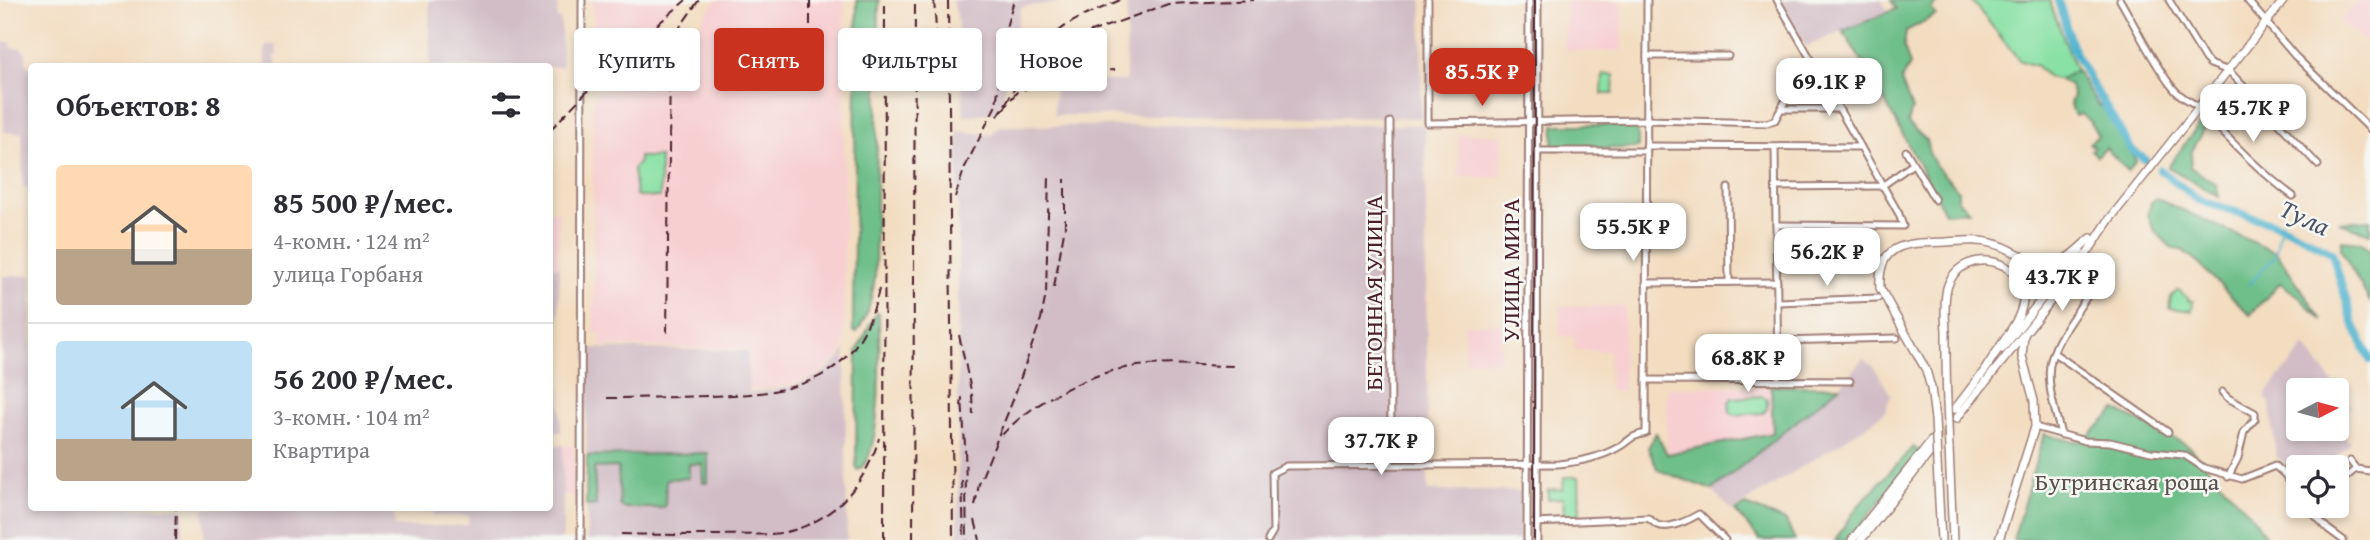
<!DOCTYPE html>
<html lang="ru">
<meta charset="utf-8">
<style>
:root{--surface:#fff;--page:#f2f2f3;--text:#2b2b33;--muted:#7c7c81;--line:#e1e1e2;--accent:#c8321e}
body{margin:0;font-family:"Gentium Book Plus",serif;background:var(--page);color:var(--text);height:100vh;display:flex;flex-direction:column;font-size:26px;white-space:nowrap}
*{box-sizing:border-box;margin:0}
p{font-size:23px;color:var(--muted)}
.icon{flex:none;width:38px;height:38px;fill:none;stroke:currentColor;stroke-width:2;stroke-linecap:round;stroke-linejoin:round}
.map{position:relative;flex:1;overflow:hidden}
.drawer{position:absolute;left:28px;top:63px;width:525px;height:448px;display:flex;flex-direction:column;background:var(--surface);border-radius:7px;box-shadow:0 4px 10px #0003}
.drawer>*{flex:none}
.top-card{position:absolute;left:574px;top:28px;width:665px;height:63px;display:flex;gap:14px}
.needle{width:46px;rotate:84deg}
.buttons{position:absolute;left:2286px;top:378px;display:grid;gap:14px}
.buttons a{display:grid;place-items:center;width:63px;height:63px;border-radius:7px;background:var(--surface);box-shadow:0 4px 10px #0003;font-size:35px}
.price{position:absolute;translate:-50% -60px;padding:0 16px;border-radius:14px;background:#fff;color:#222;font-size:23px;line-height:46px;filter:drop-shadow(0 2px 4px #0008)}
.price::after{content:'';position:absolute;left:50%;top:42px;width:21px;height:16px;margin-left:-10px;background:inherit;clip-path:polygon(0 0,100% 0,50% 100%)}
.price.active{background:var(--accent);color:#fff}
ul{padding:0;list-style:none}
li{display:flex;align-items:center;gap:21px;height:175px;padding:0 28px}
li+li{border-top:2px solid var(--line)}
li span{display:grid;place-items:center;flex:none;width:196px;height:140px;border-radius:7px;color:#555}
li>.icon{margin-inline-start:auto}
span .icon{width:84px;height:84px;fill:#fffc;stroke-width:1}
li b{font-size:30px}
h2{display:flex;justify-content:space-between;align-items:center;height:84px;padding:0 28px;font-size:30px}
.tag{padding:0 24px;border-radius:7px;background:var(--surface);box-shadow:0 4px 10px #0003;font-size:24px;line-height:63px}
.tag.active{background:var(--accent);color:#fff}
.map>svg:first-child{display:block}
.built{fill:#f7cfd1}
.industrial{fill:#d2bdc6}
.green{fill:#89e1a5;stroke:#6a8068;stroke-width:2}
.forest{fill:#6ebf8a;stroke:#5c6f5a;stroke-width:2}
.lines{fill:none;stroke-linecap:round;stroke-linejoin:round}
.stream{stroke:#51b4cf;stroke-width:2}
.river{stroke:#51b4cf;stroke-width:8}
.major-tunnel{stroke:#d1b7a3;stroke-width:7;stroke-dasharray:7 3.5;stroke-linecap:butt}
.minor-casing{stroke:#9e7e76;stroke-width:9}
.major-casing{stroke:#9e7e76;stroke-width:10}
.minor{stroke:#fff;stroke-width:5}
.major{stroke:#fff;stroke-width:7}
.tram{stroke:#4a1f2b;stroke-width:2}
.rail{stroke:#4a1f2b;stroke-width:2;stroke-dasharray:10 5;stroke-linecap:butt}
.major-bridge-casing{stroke:#9e7e76;stroke-width:10;stroke-linecap:butt}
.major-bridge{stroke:#fff;stroke-width:7}
.labels{text-anchor:middle;dominant-baseline:central;stroke-width:5;stroke-linejoin:round;paint-order:stroke}
.street-label{font-size:24px;fill:#4a1f2b;stroke:#f6f6f2}
.park-label{font-size:24px;fill:#5a504a;stroke:#f6f6f2}
.water-label{font-size:26px;font-style:italic;fill:#4c5364;stroke:#f6f6f2}
</style>
<div class="map">
<svg width="2370" height="540" viewBox="0 0 2370 540">
<rect width="100%" height="100%" fill="#f6f6f2"/>
<filter id="ink" filterUnits="userSpaceOnUse"><feTurbulence type="fractalNoise" baseFrequency=".0143" numOctaves="2"/><feDisplacementMap in="SourceGraphic" scale="14" xChannelSelector="R" yChannelSelector="G"/><feConvolveMatrix kernelMatrix="1 2 1 2 8 2 1 2 1" color-interpolation-filters="sRGB"/></filter>
<filter id="wash" filterUnits="userSpaceOnUse"><feTurbulence type="fractalNoise" baseFrequency=".00686" numOctaves="4" result="noise"/><feDisplacementMap in="SourceGraphic" scale="28" xChannelSelector="R" yChannelSelector="G"/><feGaussianBlur stdDeviation="1.57" result="paint"/><feColorMatrix in="noise" values="0 0 0 0 0 0 0 0 0 0 0 0 0 0 0 0 0 1.4 0 .05"/><feComposite in="paint" operator="in"/></filter>
<g filter="url(#wash)">
<rect width="100%" height="100%" fill="#f3ddc1"/>
<!-- built -->
<g class="built">
<path d="M593,0H680L595,72Z"/>
<path d="M716,0H844V347L840,355L822,372L805,380L784,386L750,391L748,349L600,346V333H594L592,103L597,94L647,63L664,60L680,53Z"/>
<path d="M2359,0H2367L2370,3V45L2340,22Z"/>
<rect x="1565" y="2" width="57" height="49"/>
<path d="M1458,134H1502L1501,177H1458Z"/>
<rect x="550" y="211" width="9" height="56"/>
<path d="M1560,306H1624L1623,391L1609,390V351L1575,350V336H1560Z"/>
<path d="M1501,323V361H1465L1464,324Z"/>
<path d="M1771,386L1773,433L1667,454V388Z"/>
<path d="M563,445L571,446L574,449L576,496H562Z"/>
</g>
<!-- industrial -->
<g class="industrial">
<path d="M429,0H558L557,19L561,20L562,67L430,66Z"/>
<path d="M952,0H1082L1021,7L1003,97L996,112L964,116L957,15Z"/>
<path d="M1127,0H1422L1421,118L1054,115L1055,80L1126,81Z"/>
<path d="M1781,0H1881L1888,11L1806,47Z"/>
<path d="M3,42H11V48H21L26,53L27,66L31,67V188L23,187L22,133L4,132Z"/>
<path d="M265,45H276L277,56H274V60H276V66H283H265Z"/>
<path d="M1425,125L1428,491H1520V540H958V131L991,135L999,126Z"/>
<path d="M550,267H559V347L551,348V386H560L561,432H550Z"/>
<path d="M31,275L32,508H183V540H2L3,276Z"/>
<path d="M2305,346L2351,406L2336,427V390H2298V429L2336,428L2351,443L2324,467H2298V476L2276,456L2270,403L2264,396Z"/>
<path d="M586,348L747,351L749,393L784,388L805,382L823,373L841,357L845,348L847,540H587Z"/>
<path d="M1863,358L1874,367L1891,395L1885,411L1870,424L1732,511L1712,490L1840,386Z"/>
<path d="M550,445H563V538L559,540H204V508H394L395,527L468,525V514L467,516H433V512H414V508H550Z"/>
</g>
<!-- green -->
<g class="green">
<path d="M1971,0H2049L2076,70L2060,80L2048,77L2037,66L2020,61Z"/>
<path d="M1603,75H1614L1613,94H1602Z"/>
<path d="M639,157H660V197H640L636,195L633,169L639,162Z"/>
<path d="M2178,290L2189,299L2188,301H2193L2192,311L2169,308L2171,297Z"/>
<path d="M1763,396L1767,399V409L1763,413L1734,415L1730,412L1729,402L1732,398Z"/>
<path d="M1564,477H1579L1580,515H1564L1563,498L1548,499V490L1563,489Z"/>
</g>
<!-- forest -->
<g class="forest">
<path d="M857,0H879L875,277C872,296 869,315 857,332L853,331V320Z"/>
<path d="M1891,0H1940L1931,8L1936,15L1906,31L1904,47L1910,65L1901,81L1912,109L1908,123L1926,140L1929,153L1936,166L1958,190V201L1969,211L1945,213L1875,83L1843,31L1896,9Z"/>
<path d="M2076,70L2098,105L2105,109L2136,161L2128,171L2106,148L2097,156L2091,150L2094,147L2089,143L2098,136L2090,121L2081,114L2075,116L2070,103L2073,96L2070,86L2060,80Z"/>
<path d="M2204,118L2207,125L2192,151L2190,167L2216,184L2219,197L2168,167Z"/>
<path d="M1554,125H1638V148L1553,149Z"/>
<path d="M2156,198L2277,253L2323,321L2297,295L2280,283L2250,315L2195,260L2182,250L2173,249L2153,229L2148,215L2151,202Z"/>
<path d="M2370,220V234L2339,222Z"/>
<path d="M2342,240L2360,242L2370,250V302L2341,250Z"/>
<path d="M876,313H879C879,340 884,459 858,470L856,467L857,351Z"/>
<path d="M1771,386H1840L1712,490L1658,470L1648,448L1656,433L1667,454L1773,433Z"/>
<path d="M2116,410L2187,445L2252,516L2268,540H2013L2044,434L2075,442L2085,439Z"/>
<path d="M1913,447L1920,451L1849,540H1835L1857,507Z"/>
<path d="M708,453V483H703L702,464H689V478L666,479L665,505L662,508H624L620,505L618,467L594,468L596,505L586,506L587,456Z"/>
<path d="M1746,505L1786,521L1795,540H1760L1735,511Z"/>
</g>
<g class="lines">
<!-- stream -->
<path class="stream" d="M2249,285L2275,256L2281,226"/>
<!-- river -->
<g class="river">
<path d="M2058,0L2072,46L2090,81L2132,150L2146,160"/>
<path d="M2160,170L2198,200L2281,226L2306,238L2332,253L2353,323L2370,360"/>
</g>
</g>
</g>
<g filter="url(#ink)">
<g class="lines">
<!-- major-tunnel -->
<path class="major-tunnel" d="M1934,447L1956,419"/>
<defs>
<g id="minor">
<path d="M1428,0V123L1647,120L1767,123L1775,120L1788,96L1813,65"/>
<path d="M2120,0C2136,27 2154,65 2173,88C2181,99 2195,102 2203,111C2230,141 2260,172 2293,196"/>
<path d="M2169,0L2205,59L2210,64L2229,71L2318,165"/>
<path d="M2247,0L2295,56L2370,129"/>
<path d="M1647,56H1728"/>
<path d="M1782,109H1839"/>
<path d="M1390,122L1391,464"/>
<path d="M1646,146L1861,147"/>
<path d="M1775,148L1778,381"/>
<path d="M1537,151H1645"/>
<path d="M1906,151L1935,200"/>
<path d="M1776,187L1882,186L1913,164"/>
<path d="M1728,188L1729,282"/>
<path d="M1776,225L1903,226L1899,214L1777,0"/>
<path d="M1777,265L1872,262"/>
<path d="M1646,283L1777,282"/>
<path d="M1778,302L1878,298"/>
<path d="M1778,341L1897,338"/>
<path d="M2054,353L2168,432"/>
<path d="M1646,380L1850,381"/>
<path d="M2222,392L2228,398L2255,413V419L2244,432L2238,458L2228,477"/>
<path d="M2035,427L2085,441L2110,442L2151,452L2184,455L2204,468L2242,479L2275,466L2285,475L2298,494"/>
<path d="M2061,435C2056,412 2045,384 2051,360C2059,330 2087,302 2100,274L2099,270L2091,265L2078,267"/>
<path d="M2350,461L2356,469L2370,471"/>
<path d="M2336,485L2356,469"/>
<path d="M2306,506L2328,529L2343,540"/>
<path d="M1534,523L1648,518C1648,518 1657,525 1657,525C1669,530 1689,520 1699,514L1725,540"/>
<path d="M581,540L582,0"/>
<path d="M1268,540L1273,531L1272,473L1286,466L1558,464C1578,462 1599,458 1617,448C1631,441 1627,437 1646,433L1647,0"/>
<path d="M1527,540L1529,0"/>
<path d="M1537,540L1538,0"/>
</g>
<g id="major">
<path d="M2002,349L2080,251"/>
<path d="M1947,402C1946,378 1946,355 1946,331C1945,318 1944,301 1947,288C1961,240 2040,260 2020,313C2015,327 1995,353 1986,368"/>
<path d="M1955,409L1988,366"/>
<path d="M1935,419L1931,388L1926,370L1880,288C1877,241 1909,243 1946,242C1963,241 1979,239 1995,244C2013,248 2032,266 2051,264C2066,263 2079,247 2091,238"/>
<path d="M1956,419L2078,267L2109,220L2284,0"/>
<path d="M1949,448L1953,540"/>
<path d="M1937,462L1941,540"/>
<path d="M1852,540L1931,441"/>
<path d="M1861,540L1931,451"/>
<path d="M1999,540L2035,427L2034,401L2022,356L2024,335"/>
</g>
</defs>
<!-- minor casing -->
<use href="#minor" class="minor-casing"/>
<!-- major casing -->
<use href="#major" class="major-casing"/>
<!-- minor -->
<use href="#minor" class="minor"/>
<!-- major -->
<use href="#major" class="major"/>
<!-- tram -->
<path class="tram" d="M1534,540L1535,0"/>
<!-- rail -->
<g class="rail">
<path d="M810,0V28"/>
<path d="M934,0L940,87"/>
<path d="M948,0L953,540"/>
<path d="M1120,0C1100,10 1075,17 1058,32C1032,55 1016,87 998,116L1031,74L1054,51L1074,38L1168,4L1254,0"/>
<path d="M1024,90L1052,73L1115,70"/>
<path d="M550,130L624,53L686,0"/>
<path d="M955,197L965,167L996,105L1007,24L1014,0"/>
<path d="M1054,287L1065,226V179"/>
<path d="M667,333L670,60L680,27L699,0"/>
<path d="M959,335L972,395L973,414"/>
<path d="M607,398C641,398 674,397 708,396C793,394 858,384 879,289"/>
<path d="M961,406L962,398L965,445L967,540"/>
<path d="M1002,435C1027,407 1075,381 1112,371C1151,360 1196,366 1236,366"/>
<path d="M962,480L964,540"/>
<path d="M975,506L979,484L1013,400L1041,319L1046,294L1049,176"/>
<path d="M975,520L980,540"/>
<path d="M621,534C655,535 689,535 722,535C743,534 766,536 786,532C833,522 867,482 879,438"/>
<path d="M175,540L176,508"/>
<path d="M884,540L885,0"/>
<path d="M913,540L915,0"/>
</g>
<defs>
<g id="major-bridge">
<path d="M1947,402L1949,448"/>
<path d="M1935,419L1937,462"/>
</g>
</defs>
<!-- major-bridge casing -->
<use href="#major-bridge" class="major-bridge-casing"/>
<!-- major-bridge -->
<use href="#major-bridge" class="major-bridge"/>
</g>
</g>
<g class="labels">
<!-- street labels -->
<g class="street-label">
<text transform="translate(1510 270) rotate(-90)">УЛИЦА МИРА</text>
<text transform="translate(1373 293) rotate(-90)">БЕТОННАЯ УЛИЦА</text>
</g>
<!-- park labels -->
<g class="park-label">
<text x="2127" y="481">Бугринская роща</text>
</g>
<!-- water labels -->
<g class="water-label">
<text transform="translate(2305 217) rotate(25)">Тула</text>
</g>
</g>
</svg>
<div class="buttons">
<a><svg class="needle" viewBox="-14 -14 28 28"><path d="M0-13l5 13h-10z" fill="#e53935"/><path d="M0 13l5-13h-10z" fill="#7c7c81"/></svg></a>
<a><svg class="icon" aria-label="locate" viewBox="0 0 24 24"><circle cx="12" cy="12" r="6"/><path d="M12 2v4M12 18v4M2 12h4M18 12h4"/></svg></a>
</div>
<b class="price active" style="left:1482px;top:108px">85.5K ₽</b>
<b class="price" style="left:1829px;top:118px">69.1K ₽</b>
<b class="price" style="left:2253px;top:144px">45.7K ₽</b>
<b class="price" style="left:1633px;top:263px">55.5K ₽</b>
<b class="price" style="left:1827px;top:288px">56.2K ₽</b>
<b class="price" style="left:2062px;top:313px">43.7K ₽</b>
<b class="price" style="left:1748px;top:394px">68.8K ₽</b>
<b class="price" style="left:1381px;top:477px">37.7K ₽</b>
<div class="top-card">
<a class="tag">Купить</a>
<a class="tag active">Снять</a>
<a class="tag">Фильтры</a>
<a class="tag">Новое</a>
</div>
<section class="drawer">
<h2>Объектов: 8<svg class="icon" aria-label="filters" viewBox="0 0 24 24"><path d="M4 7h16M4 17h16"/><circle cx="9" cy="7" r="2"/><circle cx="15" cy="17" r="2"/></svg></h2>
<ul>
<li><span style="background:linear-gradient(#ffd9b3 60%,#b9a48a 0)"><svg class="icon" aria-label="home" viewBox="0 0 24 24"><path d="M3 11l9-7 9 7M6 9v11h12V9"/></svg></span><div><b>85 500 ₽/мес.</b><p>4-комн. · 124 m²</p><p>улица Горбаня</p></div></li>
<li><span style="background:linear-gradient(#bfe0f5 70%,#b9a48a 0)"><svg class="icon" aria-label="home" viewBox="0 0 24 24"><path d="M3 11l9-7 9 7M6 9v11h12V9"/></svg></span><div><b>56 200 ₽/мес.</b><p>3-комн. · 104 m²</p><p>Квартира</p></div></li>
</ul>
</section>
</div>
